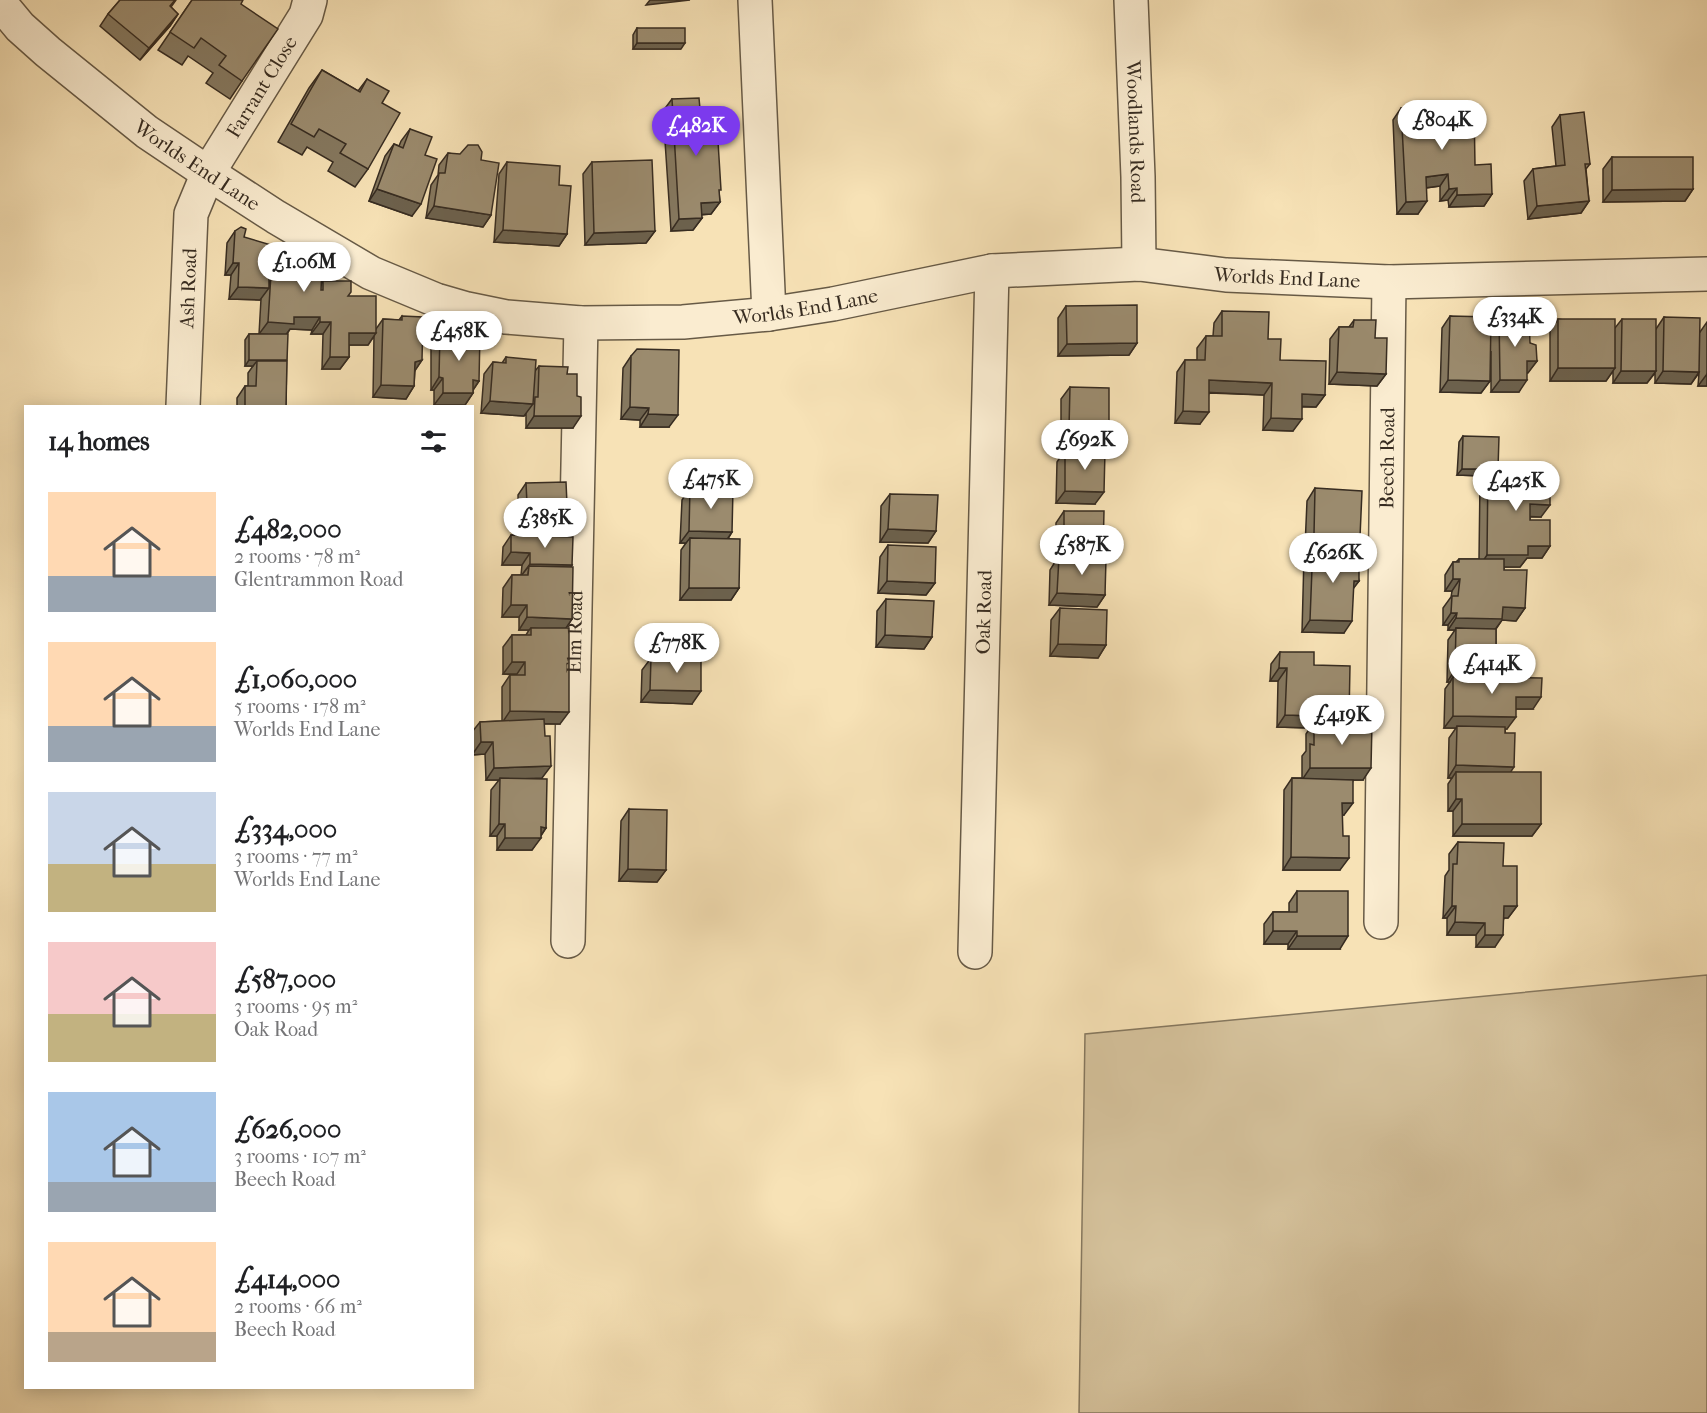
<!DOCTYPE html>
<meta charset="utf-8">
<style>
:root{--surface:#fff;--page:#f2f2f2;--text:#202124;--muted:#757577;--accent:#7c3aed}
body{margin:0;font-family:"IM FELL French Canon",serif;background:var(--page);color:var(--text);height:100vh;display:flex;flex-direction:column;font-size:22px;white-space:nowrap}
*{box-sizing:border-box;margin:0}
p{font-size:20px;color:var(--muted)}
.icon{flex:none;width:33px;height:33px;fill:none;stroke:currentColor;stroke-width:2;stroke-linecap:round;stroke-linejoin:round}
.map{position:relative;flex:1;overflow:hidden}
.drawer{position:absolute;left:24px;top:405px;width:450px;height:984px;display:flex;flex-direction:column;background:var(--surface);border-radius:0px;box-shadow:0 3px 15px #0003}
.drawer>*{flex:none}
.price{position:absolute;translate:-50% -51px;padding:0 14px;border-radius:21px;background:#fff;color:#222;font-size:20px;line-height:39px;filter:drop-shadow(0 2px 3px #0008)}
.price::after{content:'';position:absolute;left:50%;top:36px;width:18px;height:14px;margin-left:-9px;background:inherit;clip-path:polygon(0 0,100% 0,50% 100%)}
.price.active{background:var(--accent);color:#fff}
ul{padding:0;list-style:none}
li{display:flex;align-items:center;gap:18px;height:150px;padding:0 24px}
li span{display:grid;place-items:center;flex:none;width:168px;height:120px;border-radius:0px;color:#555}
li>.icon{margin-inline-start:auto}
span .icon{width:72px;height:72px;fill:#fffc;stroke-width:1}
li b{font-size:26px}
h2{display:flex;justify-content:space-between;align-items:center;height:72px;padding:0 24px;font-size:26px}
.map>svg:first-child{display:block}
.green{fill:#d6c39d;stroke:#86785f;stroke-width:1.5}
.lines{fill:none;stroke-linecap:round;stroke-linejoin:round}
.minor-casing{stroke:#675a46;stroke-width:36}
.minor{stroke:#faecd0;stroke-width:33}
.wall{fill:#85785f;stroke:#372c21;stroke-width:1.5}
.shaded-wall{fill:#6c614d;stroke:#372c21;stroke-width:1.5}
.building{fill:#9b8b6e;stroke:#372c21;stroke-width:1.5}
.labels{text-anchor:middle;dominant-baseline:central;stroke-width:4.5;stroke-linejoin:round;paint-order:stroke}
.street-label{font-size:20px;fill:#372c21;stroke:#faecd0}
</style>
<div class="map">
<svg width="1707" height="1413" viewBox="0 0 1707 1413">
<rect width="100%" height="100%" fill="#f7e2b6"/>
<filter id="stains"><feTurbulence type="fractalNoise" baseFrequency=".00333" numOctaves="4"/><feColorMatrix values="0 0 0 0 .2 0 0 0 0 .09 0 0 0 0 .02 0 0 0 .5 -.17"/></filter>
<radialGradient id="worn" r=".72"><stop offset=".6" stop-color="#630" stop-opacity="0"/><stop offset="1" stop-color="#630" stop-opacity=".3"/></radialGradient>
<!-- green -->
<path class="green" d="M1707,975V1413H1079L1085,1034Z"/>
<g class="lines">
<defs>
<g id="minor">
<path d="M755,0L769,314"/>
<path id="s1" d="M1131,0L1138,177L1139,264"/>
<path id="s2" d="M0,3L20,27L48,52L147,132L208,173L276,217L371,273L436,300L467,309L506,317L581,323L683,322L769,314L833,304L992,271L1139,264L1226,275L1389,282L1707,274"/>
<path id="s3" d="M183,406L191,214L208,173L306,15L310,0"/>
<path id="s4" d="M1381,922L1389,282"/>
<path id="s5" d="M568,941L581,323"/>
<path id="s6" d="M975,952L992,271"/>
</g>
</defs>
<!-- minor casing -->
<use href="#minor" class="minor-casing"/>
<!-- minor -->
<use href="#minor" class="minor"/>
</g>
<!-- wall -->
<g class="wall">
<path d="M120,0H176L171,7L178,14L170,26L140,60L100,26L108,14Z"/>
<path d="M192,0L241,4L242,81L230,99L206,83L213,73L188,56L182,65L158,50Z"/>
<path d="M637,28L681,49H633V35Z"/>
<path d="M322,70L358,91L367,79L382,103L368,169L355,187L328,171L333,162L307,147L302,155L278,142L309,88Z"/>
<path d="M672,99L700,109L719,192L720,202L711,214L701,215L702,218L693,230L671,231L663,111Z"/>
<path d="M1401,108L1475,165L1492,194L1484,206L1449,207L1448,200L1440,201V186L1426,188L1418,214H1397L1393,120Z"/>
<path d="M1560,115L1590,164L1586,169L1589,201L1581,213L1528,219L1524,181L1533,169L1556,166L1552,127Z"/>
<path d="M410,129L425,155L412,216L369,201L385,156L394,144L399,146L401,141Z"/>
<path d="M448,153L481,160L491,215L483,227L426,218L431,185L438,175L439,165Z"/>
<path d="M1612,157L1693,189L1685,201L1603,202V169Z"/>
<path d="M507,162L559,185L567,234L559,246L494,242L499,174Z"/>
<path d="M592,162L655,231L646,243L585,245L583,174Z"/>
<path d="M235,231L244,237L280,275H284L290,266L321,285L323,281L348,296L376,329L383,319L399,320L402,316L422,360L415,370L414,386L406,399L373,397L374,336L368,345H349V357L340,369H322L323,334H311L312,330L290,329L287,334L286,406H237V398L245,386H248V373L253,366H245V340L249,334H259L261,299L260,300L229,299L231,275H225L227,243Z"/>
<path d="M1066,306L1137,343L1129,355L1058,356V318Z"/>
<path d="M1222,311L1268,339L1280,360L1325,395L1316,407H1302L1293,431L1263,430L1264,395L1209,393L1200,424L1175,423L1177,372L1185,360H1197V348L1206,336H1213L1214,323Z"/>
<path d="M1450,316L1491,327L1499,316L1530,343L1537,361L1527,373L1519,392H1491V351L1490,381L1481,393L1440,392L1442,328Z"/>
<path d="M1664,317L1700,332L1707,322V386H1698L1699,373L1691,384L1655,383V373L1647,383H1613V371L1606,381H1550V331L1558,319L1615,328L1622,319L1656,329Z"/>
<path d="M1354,320L1375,338L1386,374L1377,386L1329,384L1330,339L1339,327H1349Z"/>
<path d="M440,333L479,381L473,390V393L465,405H434V390H431V345Z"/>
<path d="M631,356L669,427H640V420L621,419L623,368Z"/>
<path d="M506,357L535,371L539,366L567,374L573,428H526V414L524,416L481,413L484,374L493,362L502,363Z"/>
<path d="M1070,387L1109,429L1100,441L1061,440V399Z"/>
<path d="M1463,436L1498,469L1531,479L1541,517H1530V520L1550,546L1542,558H1527L1520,567H1504V570L1525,608L1516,621L1502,620L1496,629V647L1510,671L1505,678L1533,709H1516L1507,729H1505L1510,772L1541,824L1532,836H1453V811H1448V784L1452,778H1448L1449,738L1456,728H1444L1445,689L1450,682H1447L1448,640L1455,630H1448V625H1443V608L1451,597L1452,591H1445V575L1453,562H1456L1459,559H1479L1480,481L1483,476L1457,475L1459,442Z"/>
<path d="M1065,450L1095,504L1056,503L1057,462Z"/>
<path d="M526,483L561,536L572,565L571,567L572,619L566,628L560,724H544L542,778L528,779L546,828L532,850H497V836H490L491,790L499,780H486L485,754L472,755V732L480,722L502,721V687L510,675H517L503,674V647L512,635H526L529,630H519V617H502L503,588L512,575H521L522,565H502L503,547L511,535H519L518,495Z"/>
<path d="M690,488L732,532L728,539L739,588L731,600H680L681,550L686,543H680L682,500Z"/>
<path d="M1315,488L1360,537L1351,549L1335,548V552L1355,560L1359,581L1353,588L1344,633L1302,632L1304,556L1311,547H1305L1307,501Z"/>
<path d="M890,494L936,531L928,543L880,542L881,506Z"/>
<path d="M1064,511L1103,553L1099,559L1105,595L1097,607L1049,605L1050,570L1055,562L1056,523Z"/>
<path d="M888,545L935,583L926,595L878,593L880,557Z"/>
<path d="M886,599L932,637L924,649L876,647L877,611Z"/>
<path d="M1060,608L1106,645L1098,658L1050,656L1051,620Z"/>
<path d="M1280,652L1314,665L1345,723L1363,780H1353L1344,815H1342L1340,870H1283L1284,790L1292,778H1302V756L1306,751V734L1310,728L1277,727L1278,681H1270L1271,664Z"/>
<path d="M678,654L692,704L641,702L642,670L651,658L675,659Z"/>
<path d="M629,809L666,870L657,882L619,881L621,821Z"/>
<path d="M1458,842L1503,866L1517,906L1508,918H1504L1495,947H1476V935H1447V918H1443L1445,876L1449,870V854Z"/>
<path d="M1297,891L1340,949H1288V944H1264V924L1273,912H1289V903Z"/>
</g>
<!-- shaded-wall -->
<g class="shaded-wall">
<path d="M650,0H690L646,5Z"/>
<path d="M178,14L170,26L140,60L149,48Z"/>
<path d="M637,43H685L681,49H633Z"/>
<path d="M1448,174L1440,186L1417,189L1426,177Z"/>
<path d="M1457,188L1448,200L1440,201L1449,189Z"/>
<path d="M377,189L421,204L412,216L369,201Z"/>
<path d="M1693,189L1685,201L1603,202L1612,190Z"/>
<path d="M1492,194L1484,206L1449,207L1457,195Z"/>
<path d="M1427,201L1418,214H1397L1406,202Z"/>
<path d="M1589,201L1581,213L1528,219L1537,206Z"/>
<path d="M720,202L711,214L692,215L701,203Z"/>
<path d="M434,206L491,215L483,227L426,218Z"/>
<path d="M702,218L693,230L671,231L679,219Z"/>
<path d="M503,230L567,234L559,246L494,242Z"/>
<path d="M655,231L646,243L585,245L594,233Z"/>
<path d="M233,263H239L231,275H225Z"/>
<path d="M238,287L269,288L260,300L229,299Z"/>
<path d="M294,317H320L312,330L290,329L285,336L259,334L268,322Z"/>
<path d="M320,322H331L323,334H311Z"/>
<path d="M349,333H376L368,345H340Z"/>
<path d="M1137,343L1129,355L1058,356L1067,344Z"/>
<path d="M330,357H349L340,369H322Z"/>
<path d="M249,360H287L257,361L253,366H245Z"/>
<path d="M422,360L414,372L415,362Z"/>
<path d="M1527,361H1537L1528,373H1519Z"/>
<path d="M1558,368H1615L1606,381H1550Z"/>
<path d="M1621,371H1656L1647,383H1613Z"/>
<path d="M1663,371L1699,372L1691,384L1655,383Z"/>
<path d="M1337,372L1386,374L1377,386L1329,384Z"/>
<path d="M1707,374V386H1698Z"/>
<path d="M439,377L443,378L434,390H431Z"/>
<path d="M473,380L479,381L471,393Z"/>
<path d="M1209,380L1272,383L1264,395L1201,392Z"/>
<path d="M1448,380L1490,381L1481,393L1440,392Z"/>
<path d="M1500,380H1527L1519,392H1491Z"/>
<path d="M381,385L414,386L406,399L373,397Z"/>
<path d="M443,393H473L465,405H434Z"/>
<path d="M1302,394L1325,395L1316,407L1294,406Z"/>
<path d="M490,401L533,404L524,416L481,413Z"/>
<path d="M630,407L649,408L640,420L621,419Z"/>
<path d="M1183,411L1209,412L1200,424L1175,423Z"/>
<path d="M648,414L678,415L669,427H640Z"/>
<path d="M534,416H581L573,428H526Z"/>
<path d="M1271,418L1302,419L1293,431L1263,430Z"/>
<path d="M1069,428L1109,429L1100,441L1061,440Z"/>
<path d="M1462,469H1488L1483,476L1457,475Z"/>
<path d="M1065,491L1104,492L1095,504L1056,503Z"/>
<path d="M1530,504L1550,505L1541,517L1521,516Z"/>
<path d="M546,523L568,526L559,538L519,536L528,524Z"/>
<path d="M888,529L936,531L928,543L880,542Z"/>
<path d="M689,531L732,532L724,544L690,538L686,543H680Z"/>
<path d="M1314,534L1360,537L1351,549L1313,547V543L1311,547H1305Z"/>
<path d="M1528,546H1550L1542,558H1527L1520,567H1479L1487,555Z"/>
<path d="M511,552L530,553L522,565H502Z"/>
<path d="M1064,552L1103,553L1094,565L1059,559Z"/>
<path d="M530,564L572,565L564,577L528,575L529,566L521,576Z"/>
<path d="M1453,579H1460L1452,591H1445Z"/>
<path d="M887,581L935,583L926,595L878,593Z"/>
<path d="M1354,581H1359L1350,593Z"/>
<path d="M689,588H739L731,600H680Z"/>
<path d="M1057,593L1105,595L1097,607L1049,605Z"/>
<path d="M511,605H527L519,617H502Z"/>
<path d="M1503,607L1525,608L1516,621L1502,620L1494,631L1456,628L1455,630H1448L1456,618Z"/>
<path d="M1451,613H1457L1448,625H1443Z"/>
<path d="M527,617L572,619L564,631L531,628L529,630H519Z"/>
<path d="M1310,620L1352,621L1344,633L1302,632Z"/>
<path d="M885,635L932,637L924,649L876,647Z"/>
<path d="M1058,644L1106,645L1098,658L1050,656Z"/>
<path d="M512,662H525L517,674H503Z"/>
<path d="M1279,668H1287L1278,681H1270Z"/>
<path d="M1455,670L1510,671L1501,683L1453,677L1450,682H1447Z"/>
<path d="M650,690L701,691L692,704L641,702Z"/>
<path d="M1516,697H1541L1533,709H1508Z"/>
<path d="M510,711L569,712L560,724L502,723Z"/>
<path d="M1285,715L1349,717L1341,729L1314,722L1310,728L1277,727Z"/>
<path d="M1453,716L1516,717L1507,729L1457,728V726L1456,728H1444Z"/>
<path d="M481,742H493L485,754L472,755Z"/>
<path d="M1456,765L1514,767L1506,779L1456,772L1452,778H1448Z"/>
<path d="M551,766L542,778L500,780V778L499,780H486L494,768Z"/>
<path d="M1310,768H1371L1363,780H1302Z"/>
<path d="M1456,799H1462L1453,811H1448Z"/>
<path d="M1342,803H1353L1344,815H1334Z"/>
<path d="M499,824H505L497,836H490Z"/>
<path d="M1462,824H1541L1532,836H1453Z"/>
<path d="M541,827L546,828L539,838H541L532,850H497L505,838Z"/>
<path d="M1291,857L1349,858L1340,870H1283Z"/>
<path d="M628,869L666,870L657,882L619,881Z"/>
<path d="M1452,906H1456L1447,918H1443Z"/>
<path d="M1504,906H1517L1508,918H1495Z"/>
<path d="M1455,922L1485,923L1476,935H1447Z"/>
<path d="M1273,931H1297L1288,944H1264Z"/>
<path d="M1485,935H1503L1495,947H1476Z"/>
<path d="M1297,936H1348L1340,949H1288Z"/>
</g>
<!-- building -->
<g class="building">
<path d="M120,0H175L170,6L178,14L149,48L108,14Z"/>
<path d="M192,0H243L241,4L278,29L242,81L219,65L226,56L201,38L194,48L170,32Z"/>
<rect x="637" y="28" width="48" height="15"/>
<path d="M322,70L360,92L367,79L389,91L382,103L400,113L368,169L340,153L346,144L319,129L314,137L291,124Z"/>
<path d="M699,98L700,109H716L721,190H719L720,202L701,203L702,218L679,219L672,99Z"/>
<path d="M1474,106L1475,165L1491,164L1492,194L1457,195V188L1449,189L1448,174L1426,177L1427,201L1406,202L1401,108Z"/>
<path d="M1584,112L1590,164H1585L1589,201L1537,206L1533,169L1565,165L1560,115Z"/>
<path d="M410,129L432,137L425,155L437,159L421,204L377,189L394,144L403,148Z"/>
<path d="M468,145H478L482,152L481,160L499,163L491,215L434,206L439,173H445L448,153L460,154Z"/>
<path d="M1612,157H1693V189L1612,190Z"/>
<path d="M652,160L655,231L594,233L592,162Z"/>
<path d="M507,162L560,166L559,185L571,186L567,234L503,230Z"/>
<path d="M241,227L246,229L244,237L288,250L280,275H289L290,266L322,268L321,290H323V281H351V292L348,296H376V333H349V357H330L331,322H320V317H294V324L268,322L271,274H269V288L238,287L239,263H233L235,231Z"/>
<path d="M1137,305V343L1067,344L1066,306Z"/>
<path d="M1222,311L1269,312L1268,339H1281L1280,360L1326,361L1325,395L1302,394V419L1271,418L1272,383L1209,380V412L1183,411L1185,360H1205L1206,336H1222Z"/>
<path d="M402,316L423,317L422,360L415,362L414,386L381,385L383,319L402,320Z"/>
<path d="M1450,316L1491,317L1490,381L1448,380Z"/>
<path d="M1499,316H1529L1530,343L1536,345L1537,361H1527V380H1500Z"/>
<path d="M1664,317L1700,318L1699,372L1663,371Z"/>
<rect x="1558" y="319" width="57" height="49"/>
<path d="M1622,319H1656V371H1621Z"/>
<path d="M1354,320H1376L1375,338H1387L1386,374L1337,372L1339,327H1353Z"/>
<path d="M440,333H480L479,381L473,380V393H443V378L439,377Z"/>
<path d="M249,334H288L287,360H249Z"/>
<path d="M637,349L679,350L678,415L648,414L649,408L630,407L631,356Z"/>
<path d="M506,357L536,360L533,404L490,401L493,362L506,363Z"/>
<path d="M257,361H287L286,406H245V386H256Z"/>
<path d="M539,366L568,367L567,374H577V396L581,397V416H534L535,397H538Z"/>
<path d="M1070,387L1109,388V429L1069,428Z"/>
<path d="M1463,436L1499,437L1498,469H1462Z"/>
<path d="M1065,450L1105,451L1104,492L1065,491Z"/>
<path d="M1488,469L1531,471V479L1550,480V505L1530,504V520H1550V546H1528V555H1487Z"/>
<path d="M566,482L568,526L560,527L546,523L528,524L526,483Z"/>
<path d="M690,488L733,489L732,532L689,531Z"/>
<path d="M1315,488L1362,491L1360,537L1314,534Z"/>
<path d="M890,494L938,495L936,531L888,529Z"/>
<path d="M1064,511H1104L1103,553L1064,552Z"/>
<path d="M511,535L573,537L572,565L530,564V553L511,552Z"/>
<path d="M690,538L740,539L739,588H689Z"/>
<path d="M1313,543L1335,545V552L1356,553L1355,560L1359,562V581H1354L1352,621L1310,620Z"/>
<path d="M888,545L936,547L935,583L887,581Z"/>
<path d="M1059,557L1106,559L1105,595L1057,593Z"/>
<path d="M1459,559H1504V570H1527L1525,608L1503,607L1502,619L1456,618L1457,613H1451L1452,596H1458L1460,579H1453V562H1459Z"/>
<path d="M529,566L573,567L572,619L527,617V605H511L512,575H528Z"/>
<path d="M886,599L934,601L932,637L885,635Z"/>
<path d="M1060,608L1107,610L1106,645L1058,644Z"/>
<path d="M531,628H569V712L510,711V675H525V662H512V635H531Z"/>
<path d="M1456,628L1496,629V647H1510V671L1455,670Z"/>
<path d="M1280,652H1314V665L1350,666L1349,717L1285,715L1287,668H1279Z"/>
<path d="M678,654L701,655V691L650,690L651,658L678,659Z"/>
<path d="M1453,677L1542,678L1541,697H1516V717L1453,716Z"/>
<path d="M544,719L545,736H550L551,766L494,768L493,742H481L480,722Z"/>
<path d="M1314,722L1372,723L1371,768H1310V744L1314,745Z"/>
<path d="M1457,726L1505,727V733H1515L1514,767L1456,765Z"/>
<path d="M1456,772H1541V824H1462V799H1456Z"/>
<path d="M500,778L547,779L546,828L541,827V838H505V824H499Z"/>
<path d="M1292,778L1353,780V803H1342L1343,836H1349V858L1291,857Z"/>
<path d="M629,809L667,810L666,870L628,869Z"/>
<path d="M1458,842L1504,843L1503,866H1517V906H1504L1503,935H1485V923L1455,922L1456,906H1452L1453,864H1457Z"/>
<path d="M1297,891H1348V936H1297V931H1273V912H1297Z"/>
</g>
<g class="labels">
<!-- street labels -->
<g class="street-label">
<text stroke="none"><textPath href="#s3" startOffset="338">Farrant Close</textPath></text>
<text stroke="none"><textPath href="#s1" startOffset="132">Woodlands Road</textPath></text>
<text stroke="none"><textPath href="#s2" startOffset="256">Worlds End Lane</textPath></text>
<text stroke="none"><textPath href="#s2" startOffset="1390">Worlds End Lane</textPath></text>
<text stroke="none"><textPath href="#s3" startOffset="118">Ash Road</textPath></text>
<text stroke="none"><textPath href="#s2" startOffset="904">Worlds End Lane</textPath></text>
<text stroke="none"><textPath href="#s4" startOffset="464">Beech Road</textPath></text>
<text stroke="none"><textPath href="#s6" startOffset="340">Oak Road</textPath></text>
<text stroke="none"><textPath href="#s5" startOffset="309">Elm Road</textPath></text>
</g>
</g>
<rect width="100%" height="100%" filter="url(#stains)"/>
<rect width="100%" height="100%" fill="url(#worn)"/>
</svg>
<b class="price" style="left:1442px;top:151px">£804K</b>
<b class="price active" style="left:696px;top:157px">£482K</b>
<b class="price" style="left:304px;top:293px">£1.06M</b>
<b class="price" style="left:1515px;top:348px">£334K</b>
<b class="price" style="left:459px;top:362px">£458K</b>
<b class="price" style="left:1085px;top:471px">£692K</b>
<b class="price" style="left:711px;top:510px">£475K</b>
<b class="price" style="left:1516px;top:512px">£425K</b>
<b class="price" style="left:545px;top:549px">£385K</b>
<b class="price" style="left:1082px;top:576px">£587K</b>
<b class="price" style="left:1333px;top:584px">£626K</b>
<b class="price" style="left:677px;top:674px">£778K</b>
<b class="price" style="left:1492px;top:695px">£414K</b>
<b class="price" style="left:1342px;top:746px">£419K</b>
<section class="drawer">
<h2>14 homes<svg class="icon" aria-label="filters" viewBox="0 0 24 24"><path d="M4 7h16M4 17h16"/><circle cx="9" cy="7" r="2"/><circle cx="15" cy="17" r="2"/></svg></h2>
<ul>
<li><span style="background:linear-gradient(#ffd9b3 70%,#9aa5b1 0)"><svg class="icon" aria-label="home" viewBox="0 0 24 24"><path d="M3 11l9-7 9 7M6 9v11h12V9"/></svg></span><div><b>£482,000</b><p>2 rooms · 78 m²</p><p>Glentrammon Road</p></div></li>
<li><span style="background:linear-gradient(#ffd9b3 70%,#9aa5b1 0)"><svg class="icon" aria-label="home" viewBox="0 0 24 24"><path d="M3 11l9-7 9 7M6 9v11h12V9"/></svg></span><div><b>£1,060,000</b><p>5 rooms · 178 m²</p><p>Worlds End Lane</p></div></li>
<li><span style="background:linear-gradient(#c9d6e8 60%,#c2b280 0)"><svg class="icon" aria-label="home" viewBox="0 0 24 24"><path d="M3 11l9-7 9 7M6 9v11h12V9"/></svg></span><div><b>£334,000</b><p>3 rooms · 77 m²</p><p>Worlds End Lane</p></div></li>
<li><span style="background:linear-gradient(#f6c9c9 60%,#c2b280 0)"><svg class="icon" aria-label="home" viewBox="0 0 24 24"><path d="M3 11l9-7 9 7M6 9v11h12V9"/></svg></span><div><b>£587,000</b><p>3 rooms · 95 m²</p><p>Oak Road</p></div></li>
<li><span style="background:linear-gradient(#a9c7e8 75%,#9aa5b1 0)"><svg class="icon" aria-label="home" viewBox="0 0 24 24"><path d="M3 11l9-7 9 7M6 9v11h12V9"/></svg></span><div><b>£626,000</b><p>3 rooms · 107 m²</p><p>Beech Road</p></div></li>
<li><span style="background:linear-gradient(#ffd9b3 75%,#b9a48a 0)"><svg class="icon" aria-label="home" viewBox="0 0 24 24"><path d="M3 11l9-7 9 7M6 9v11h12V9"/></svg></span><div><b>£414,000</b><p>2 rooms · 66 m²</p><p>Beech Road</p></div></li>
</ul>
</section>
</div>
